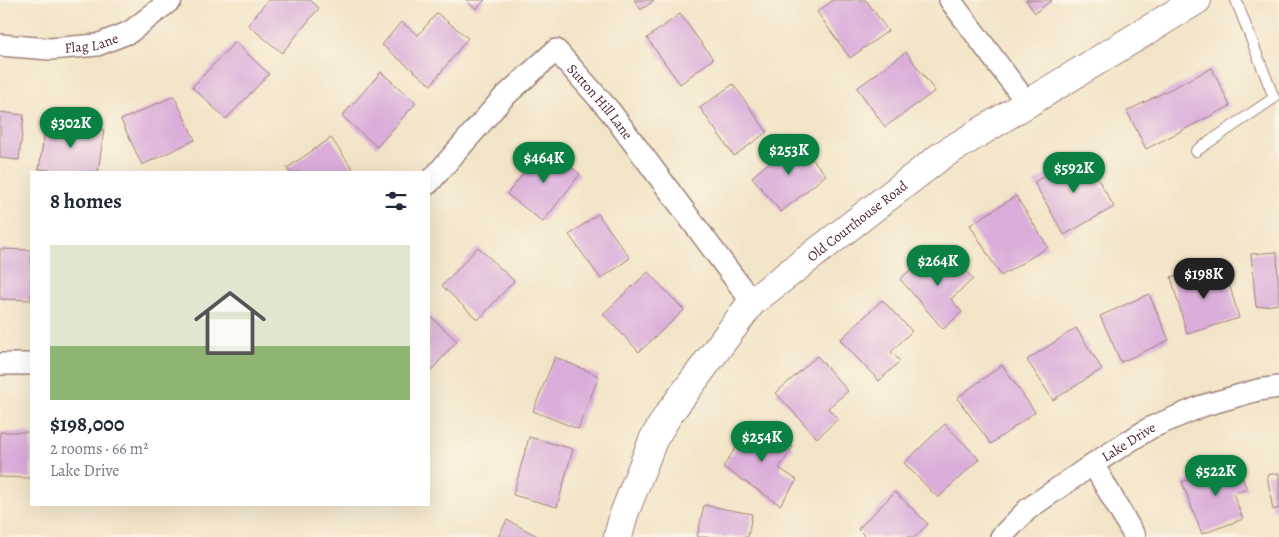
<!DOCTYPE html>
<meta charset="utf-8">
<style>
:root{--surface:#fff;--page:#f2f2f3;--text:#1f2937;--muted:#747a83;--accent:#0b8043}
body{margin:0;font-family:Alegreya,serif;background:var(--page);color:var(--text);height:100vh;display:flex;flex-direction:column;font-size:19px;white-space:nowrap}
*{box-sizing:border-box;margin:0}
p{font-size:16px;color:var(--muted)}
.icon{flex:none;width:28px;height:28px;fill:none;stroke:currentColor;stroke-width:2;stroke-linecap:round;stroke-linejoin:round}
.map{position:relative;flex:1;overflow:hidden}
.panel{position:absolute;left:30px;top:171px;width:400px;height:335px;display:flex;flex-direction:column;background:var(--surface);border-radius:0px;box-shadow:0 5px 20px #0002}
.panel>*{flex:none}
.price{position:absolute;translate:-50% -42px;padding:0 11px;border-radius:18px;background:var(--accent);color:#fff;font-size:16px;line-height:32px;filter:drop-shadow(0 1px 2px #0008)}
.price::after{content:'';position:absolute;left:50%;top:30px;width:15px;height:11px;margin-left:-8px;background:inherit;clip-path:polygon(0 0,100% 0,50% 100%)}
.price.current{background:#222;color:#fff}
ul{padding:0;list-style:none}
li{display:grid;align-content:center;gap:10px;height:265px;padding:0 20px}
li span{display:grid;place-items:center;height:155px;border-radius:0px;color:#555}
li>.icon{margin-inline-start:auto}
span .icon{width:90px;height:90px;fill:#fffc;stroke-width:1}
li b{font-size:21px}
h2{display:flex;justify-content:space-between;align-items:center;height:60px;padding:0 20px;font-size:21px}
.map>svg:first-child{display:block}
.building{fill:#daadda}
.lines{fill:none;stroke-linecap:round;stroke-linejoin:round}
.lane-casing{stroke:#9e8279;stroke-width:12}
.street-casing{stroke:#9e8279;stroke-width:24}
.secondary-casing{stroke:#9e8279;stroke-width:30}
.lane{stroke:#fff;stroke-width:10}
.street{stroke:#fff;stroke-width:21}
.secondary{stroke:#fff;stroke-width:28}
.labels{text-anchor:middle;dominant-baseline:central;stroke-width:5;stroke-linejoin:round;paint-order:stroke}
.street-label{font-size:14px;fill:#4a1f2b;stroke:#fcf5e5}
</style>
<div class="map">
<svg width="1279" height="537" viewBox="0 0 1279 537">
<rect width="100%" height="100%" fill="#fcf5e5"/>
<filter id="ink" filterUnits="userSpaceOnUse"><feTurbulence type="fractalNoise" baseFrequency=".02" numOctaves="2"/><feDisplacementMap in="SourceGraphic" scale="10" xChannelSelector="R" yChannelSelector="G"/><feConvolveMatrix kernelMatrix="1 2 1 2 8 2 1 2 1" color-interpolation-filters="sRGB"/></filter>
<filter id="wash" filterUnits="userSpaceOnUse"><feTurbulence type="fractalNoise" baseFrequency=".0096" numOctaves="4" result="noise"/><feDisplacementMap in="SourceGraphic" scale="20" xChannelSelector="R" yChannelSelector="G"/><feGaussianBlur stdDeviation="1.12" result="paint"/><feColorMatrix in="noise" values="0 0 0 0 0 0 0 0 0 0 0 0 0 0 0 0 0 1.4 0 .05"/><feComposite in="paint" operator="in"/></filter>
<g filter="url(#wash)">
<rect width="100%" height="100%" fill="#f2e4c7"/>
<g id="blocks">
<!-- building -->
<g class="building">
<path d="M268,0H310L319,8L282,53L248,25Z"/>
<path d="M466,0H485L476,9Z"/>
<path d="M634,0H654L641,10Z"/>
<path d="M833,0H866L888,31L850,58L817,12Z"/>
<path d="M1026,0H1052L1035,13Z"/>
<path d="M437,13L468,38L431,85L382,45L401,22L418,35Z"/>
<path d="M680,14L713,59L680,84L647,38Z"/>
<path d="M235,42L269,74L226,119L192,87Z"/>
<path d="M906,52L935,91L885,127L857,88Z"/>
<path d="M1212,68L1230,106L1146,149L1127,111Z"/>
<path d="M381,72L416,103L377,147L342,116Z"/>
<path d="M733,84L767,132L734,156L700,108Z"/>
<path d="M174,96L195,140L142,165L121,120Z"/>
<path d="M0,112L24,115L19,160L0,158Z"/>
<path d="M46,122L104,130L98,172H68L39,169Z"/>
<path d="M331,138L355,172H289L287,168Z"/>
<path d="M796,140L826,175L781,212L752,177Z"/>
<path d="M545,146L580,174L543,222L507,194Z"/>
<path d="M1084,154L1114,207L1064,235L1034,182Z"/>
<path d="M1016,196L1048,247L1001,276L970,225Z"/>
<path d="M598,214L630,258L601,279L569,235Z"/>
<path d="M478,247L514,281L478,320L442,286Z"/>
<path d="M0,249L31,250V300L0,299Z"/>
<path d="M949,251L973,279L951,299L962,312L943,329L900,279L923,259L930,267Z"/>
<path d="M1277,252L1279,304L1256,307L1251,254Z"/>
<path d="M1202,268L1205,279L1226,273L1239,318L1187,334L1171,277Z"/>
<path d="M648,272L684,310L639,352L603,314Z"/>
<path d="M1149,294L1169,340L1121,362L1100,316Z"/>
<path d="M882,300L912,331L891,352L900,361L879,381L840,340Z"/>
<path d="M429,315L457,341L429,373Z"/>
<path d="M1076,328L1102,369L1053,400L1027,360Z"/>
<path d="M817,356L848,391L828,408L838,419L817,438L776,393Z"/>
<path d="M555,357L599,376L578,429L533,411Z"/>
<path d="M1002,365L1035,412L991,444L957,398Z"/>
<path d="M754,421L793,447L779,468L797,480L780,505L723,467Z"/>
<path d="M945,424L979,459L938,498L904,463Z"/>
<path d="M0,432H31V478L0,477Z"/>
<path d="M529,437L573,449L557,507L513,495Z"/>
<path d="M1236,462L1247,489L1233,493L1243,519L1202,534L1182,482Z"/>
<path d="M1279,473V508L1273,510L1267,475Z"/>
<path d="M895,492L928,524L915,537H866L858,529Z"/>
<path d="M704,505L752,514L748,537H697Z"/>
<path d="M507,520L539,537H498Z"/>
</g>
</g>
</g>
<g filter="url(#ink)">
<use href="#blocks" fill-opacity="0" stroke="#9e8279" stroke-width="1"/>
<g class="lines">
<defs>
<path id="lane" d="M1196,151L1274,98L1236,0"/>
<g id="street">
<path d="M950,0L1027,103"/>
<path id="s1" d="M0,45L50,49L97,45L130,32L171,0"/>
<path id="s2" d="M429,183L503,98L556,50L610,111L752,302"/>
<path d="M0,364H31"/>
<path d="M1093,464L1135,537"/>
<path id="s3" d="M1001,537L1028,509L1093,464L1150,428L1202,406L1258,390L1279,387"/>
</g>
<g id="secondary">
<path id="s4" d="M618,537L624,514L653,440L668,415L752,302L941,156L1197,0"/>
</g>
</defs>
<!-- lane casing -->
<use href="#lane" class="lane-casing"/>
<!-- street casing -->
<use href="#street" class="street-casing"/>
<!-- secondary casing -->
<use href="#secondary" class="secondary-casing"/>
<!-- lane -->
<use href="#lane" class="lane"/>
<!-- street -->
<use href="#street" class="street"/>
<!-- secondary -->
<use href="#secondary" class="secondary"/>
</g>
</g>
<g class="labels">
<!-- street labels -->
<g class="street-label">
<text stroke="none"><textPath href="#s1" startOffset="92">Flag Lane</textPath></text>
<text stroke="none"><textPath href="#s2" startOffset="252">Sutton Hill Lane</textPath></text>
<text stroke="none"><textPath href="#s4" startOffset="406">Old Courthouse Road</textPath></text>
<text stroke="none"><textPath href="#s3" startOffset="160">Lake Drive</textPath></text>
</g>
</g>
</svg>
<b class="price" style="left:71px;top:149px">$302K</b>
<b class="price" style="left:789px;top:176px">$253K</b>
<b class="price" style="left:544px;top:184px">$464K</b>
<b class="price" style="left:1074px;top:194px">$592K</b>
<b class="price" style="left:938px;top:287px">$264K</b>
<b class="price current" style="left:1204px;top:300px">$198K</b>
<b class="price" style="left:762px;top:463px">$254K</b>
<b class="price" style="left:1216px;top:497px">$522K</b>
<section class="panel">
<h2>8 homes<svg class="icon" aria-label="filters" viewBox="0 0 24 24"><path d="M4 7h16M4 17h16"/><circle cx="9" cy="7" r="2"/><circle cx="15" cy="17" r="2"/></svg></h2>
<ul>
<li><span style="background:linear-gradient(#dfe7d0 65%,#8fb573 0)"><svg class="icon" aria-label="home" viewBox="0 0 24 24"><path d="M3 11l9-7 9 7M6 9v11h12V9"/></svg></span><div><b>$198,000</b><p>2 rooms · 66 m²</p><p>Lake Drive</p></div></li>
</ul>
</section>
</div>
